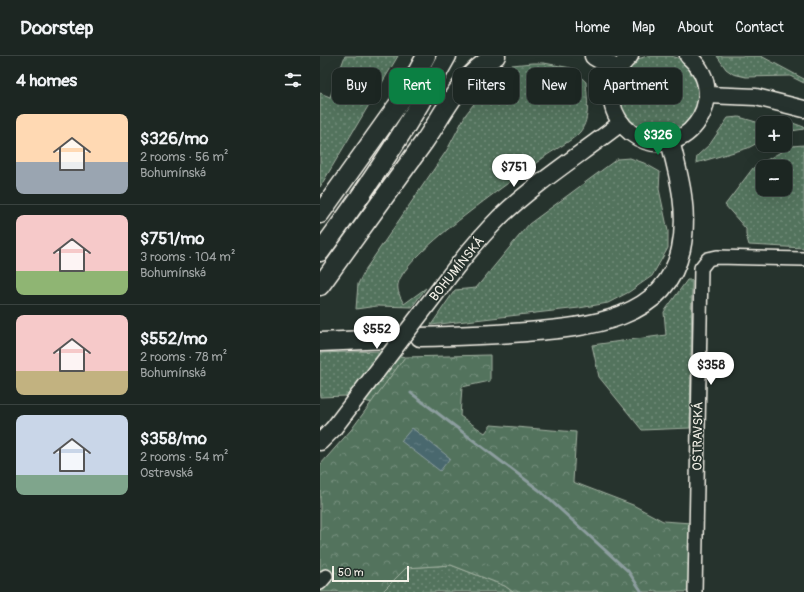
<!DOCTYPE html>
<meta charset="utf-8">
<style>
:root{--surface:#1c2622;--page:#29322f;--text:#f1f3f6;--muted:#a0a5a5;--line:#3a4340;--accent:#0b8043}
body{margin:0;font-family:Pangolin,sans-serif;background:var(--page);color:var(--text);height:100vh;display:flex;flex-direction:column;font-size:15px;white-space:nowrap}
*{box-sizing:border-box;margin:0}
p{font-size:13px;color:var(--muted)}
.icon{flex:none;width:22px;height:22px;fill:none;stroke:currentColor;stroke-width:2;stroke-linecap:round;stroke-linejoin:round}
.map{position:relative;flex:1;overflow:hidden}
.sheet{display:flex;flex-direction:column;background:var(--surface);width:320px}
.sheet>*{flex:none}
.top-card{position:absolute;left:12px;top:12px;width:380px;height:36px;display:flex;gap:8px}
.controls{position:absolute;left:436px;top:60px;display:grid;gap:8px}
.controls a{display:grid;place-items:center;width:36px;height:36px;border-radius:8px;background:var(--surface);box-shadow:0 4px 16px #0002,0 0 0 1px var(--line);font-size:20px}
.scale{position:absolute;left:12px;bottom:10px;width:77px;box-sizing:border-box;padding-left:4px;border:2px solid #f4f1e8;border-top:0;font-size:11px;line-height:14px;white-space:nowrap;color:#f4f1e8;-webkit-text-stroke:3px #26332d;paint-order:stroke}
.price{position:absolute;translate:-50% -34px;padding:0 9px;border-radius:14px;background:#fff;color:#222;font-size:13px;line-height:26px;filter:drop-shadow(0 1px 2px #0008)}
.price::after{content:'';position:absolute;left:50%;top:24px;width:12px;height:9px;margin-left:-6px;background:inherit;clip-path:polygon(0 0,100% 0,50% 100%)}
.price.active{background:var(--accent);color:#fff}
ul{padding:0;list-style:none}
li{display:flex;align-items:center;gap:12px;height:100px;padding:0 16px}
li+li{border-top:1px solid var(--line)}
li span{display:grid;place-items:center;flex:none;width:112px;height:80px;border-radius:8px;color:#555}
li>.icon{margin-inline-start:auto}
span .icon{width:48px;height:48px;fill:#fffc;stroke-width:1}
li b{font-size:17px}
h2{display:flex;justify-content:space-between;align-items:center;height:48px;padding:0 16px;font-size:17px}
.chip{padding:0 14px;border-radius:8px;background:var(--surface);box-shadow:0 4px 16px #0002,0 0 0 1px var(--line);font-size:14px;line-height:36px}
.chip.active{background:var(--accent);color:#fff}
header{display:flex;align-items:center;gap:24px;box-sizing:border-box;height:56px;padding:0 20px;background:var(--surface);border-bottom:1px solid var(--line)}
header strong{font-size:19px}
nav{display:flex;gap:22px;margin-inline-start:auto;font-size:14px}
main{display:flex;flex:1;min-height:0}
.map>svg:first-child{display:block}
.grass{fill:url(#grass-dots);stroke:#a3b2a2;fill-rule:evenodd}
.forest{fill:url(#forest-crowns);stroke:#a3b2a2}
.water{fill:url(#water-ripples);stroke:#8d9e9f}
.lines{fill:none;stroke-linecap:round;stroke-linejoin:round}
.stream{stroke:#8d9e9f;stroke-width:3}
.minor-casing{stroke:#f4f1e8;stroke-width:16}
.major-casing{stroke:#f4f1e8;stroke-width:19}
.highway-casing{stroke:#f4f1e8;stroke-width:21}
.minor{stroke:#26332d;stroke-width:13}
.major{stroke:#26332d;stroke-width:16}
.highway{stroke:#26332d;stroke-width:18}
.major-bridge-casing{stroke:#f4f1e8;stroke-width:19;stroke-linecap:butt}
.major-bridge{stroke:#26332d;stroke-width:16}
.labels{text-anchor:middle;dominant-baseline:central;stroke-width:3;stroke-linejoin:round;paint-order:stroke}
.street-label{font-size:13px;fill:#f4f1e8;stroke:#26332d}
</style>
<header>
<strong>Doorstep</strong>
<nav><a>Home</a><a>Map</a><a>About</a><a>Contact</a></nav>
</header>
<main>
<section class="sheet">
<h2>4 homes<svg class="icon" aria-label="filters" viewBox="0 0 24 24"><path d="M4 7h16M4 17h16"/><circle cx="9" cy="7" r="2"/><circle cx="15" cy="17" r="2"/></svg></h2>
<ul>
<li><span style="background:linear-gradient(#ffd9b3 60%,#9aa5b1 0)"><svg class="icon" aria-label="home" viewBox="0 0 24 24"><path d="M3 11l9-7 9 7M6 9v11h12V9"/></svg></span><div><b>$326/mo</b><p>2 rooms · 56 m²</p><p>Bohumínská</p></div></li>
<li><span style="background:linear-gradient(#f6c9c9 70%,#8fb573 0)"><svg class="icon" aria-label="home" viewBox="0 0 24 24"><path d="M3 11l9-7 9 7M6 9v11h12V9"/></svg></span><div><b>$751/mo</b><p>3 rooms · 104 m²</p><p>Bohumínská</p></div></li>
<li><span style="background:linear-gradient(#f6c9c9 70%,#c2b280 0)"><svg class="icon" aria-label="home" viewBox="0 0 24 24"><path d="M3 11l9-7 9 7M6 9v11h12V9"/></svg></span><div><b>$552/mo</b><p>2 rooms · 78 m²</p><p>Bohumínská</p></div></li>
<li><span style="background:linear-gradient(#c9d6e8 75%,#7fa58c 0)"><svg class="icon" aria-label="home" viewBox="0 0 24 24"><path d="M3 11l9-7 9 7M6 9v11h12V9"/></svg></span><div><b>$358/mo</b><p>2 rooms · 54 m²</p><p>Ostravská</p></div></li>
</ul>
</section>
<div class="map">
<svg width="484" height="536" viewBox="0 0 484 536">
<defs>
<pattern id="grass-dots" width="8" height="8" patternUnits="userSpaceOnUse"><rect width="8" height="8" fill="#52735d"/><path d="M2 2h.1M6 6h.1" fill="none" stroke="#748e7c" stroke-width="1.8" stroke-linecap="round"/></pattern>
<pattern id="forest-crowns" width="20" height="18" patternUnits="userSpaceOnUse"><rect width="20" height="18" fill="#52735d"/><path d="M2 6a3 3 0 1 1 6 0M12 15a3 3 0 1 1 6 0" fill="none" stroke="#748e7c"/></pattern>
<pattern id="water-ripples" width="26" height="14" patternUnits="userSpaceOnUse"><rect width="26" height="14" fill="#48676e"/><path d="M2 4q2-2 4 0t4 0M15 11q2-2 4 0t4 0" fill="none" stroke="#637d83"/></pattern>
</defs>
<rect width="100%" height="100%" fill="#26332d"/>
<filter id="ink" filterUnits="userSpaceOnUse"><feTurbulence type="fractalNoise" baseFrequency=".025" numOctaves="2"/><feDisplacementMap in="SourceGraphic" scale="8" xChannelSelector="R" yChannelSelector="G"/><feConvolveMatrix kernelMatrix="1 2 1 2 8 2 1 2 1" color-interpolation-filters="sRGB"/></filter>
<g filter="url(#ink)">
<!-- grass -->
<g class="grass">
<path d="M25,0H78L0,131V37L10,41Z"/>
<path d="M327,0H351L358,2L369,10L377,22L380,50L365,73L338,82L313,73L298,50L300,24L307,12L318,3Z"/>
<path d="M397,0H441L484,23V27L470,20L426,21L413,18L406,13Z"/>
<path d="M212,7H224L251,12L266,26C267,42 271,62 260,76C253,84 236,93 227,99C199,120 85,197 78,228C77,235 80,241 84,248L106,232L92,251L57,250L36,253L38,228L45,214L127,94L146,58L171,26L192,9Z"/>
<path d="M419,61L443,68V84L428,92L376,107L377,100L390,88L408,62Z"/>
<path d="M470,66L484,71V73L465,76V69Z"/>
<path d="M484,89V192L429,189L426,179V173L405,149L433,112L471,90ZM443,111H465V133H443Z"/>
<path d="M310,102L324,107L340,116L339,133L348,175V192L332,220L309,236L288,247L259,252L111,269L135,234L156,232L209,168L297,103Z"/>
<path d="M367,224H372L370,372L322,374L279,321L272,289L346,279L344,256Z"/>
<path d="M60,295L85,301L52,347L26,340L0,341V297Z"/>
<path d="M131,509L185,530L193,536H62L86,512Z"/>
</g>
<!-- forest -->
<path class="forest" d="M170,299V325L142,331L140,360L165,377L171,369L256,376L253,426L313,449L343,465L371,467V536H193L185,530L131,509L86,512L62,536H0V409L31,374L85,301Z"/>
<!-- water -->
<path class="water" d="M92,372L130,402L120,415L81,385Z"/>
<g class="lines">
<!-- stream -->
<path class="stream" d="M91,337L219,434L308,515L322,536"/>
<defs>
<g id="minor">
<path d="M0,527L6,520"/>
<path d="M375,536L381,212L388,203L397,201L484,203"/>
</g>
<g id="major">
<path d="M310,0C297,12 289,28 292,46C294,58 301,69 311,77C360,114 417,41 368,0"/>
<path d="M387,39L436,41L484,53"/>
<path d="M121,231C139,207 158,183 180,161C217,126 261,98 301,67"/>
<path d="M0,386L13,373"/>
</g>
<g id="highway">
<path d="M274,0L298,14"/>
<path d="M0,158L84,40L106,0"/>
<path d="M0,196C47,133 90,68 127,0"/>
<path d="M0,230C35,182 69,134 104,86C125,56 142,17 176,0"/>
<path d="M100,281C136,280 171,279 206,276C266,271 346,265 361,193C369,156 359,120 350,85"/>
<path d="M0,286L68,283"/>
</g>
</defs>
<!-- minor casing -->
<use href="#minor" class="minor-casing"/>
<!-- major casing -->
<use href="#major" class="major-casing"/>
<!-- highway casing -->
<use href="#highway" class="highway-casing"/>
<!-- minor -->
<use href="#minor" class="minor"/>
<!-- major -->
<use href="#major" class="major"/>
<!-- highway -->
<use href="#highway" class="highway"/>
<defs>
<path id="major-bridge" d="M13,373L121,231"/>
</defs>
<!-- major-bridge casing -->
<use href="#major-bridge" class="major-bridge-casing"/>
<!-- major-bridge -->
<use href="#major-bridge" class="major-bridge"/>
</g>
</g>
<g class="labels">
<!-- street labels -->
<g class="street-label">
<text transform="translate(137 213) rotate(-51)">BOHUMÍNSKÁ</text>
<text transform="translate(378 380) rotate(-89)">OSTRAVSKÁ</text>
</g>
</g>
</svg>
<div class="controls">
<a>+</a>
<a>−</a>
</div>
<div class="scale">50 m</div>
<b class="price active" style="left:338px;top:100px">$326</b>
<b class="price" style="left:194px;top:132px">$751</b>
<b class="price" style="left:57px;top:294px">$552</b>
<b class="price" style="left:391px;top:330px">$358</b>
<div class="top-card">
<a class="chip">Buy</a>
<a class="chip active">Rent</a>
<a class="chip">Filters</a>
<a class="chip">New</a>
<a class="chip">Apartment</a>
</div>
</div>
</main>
